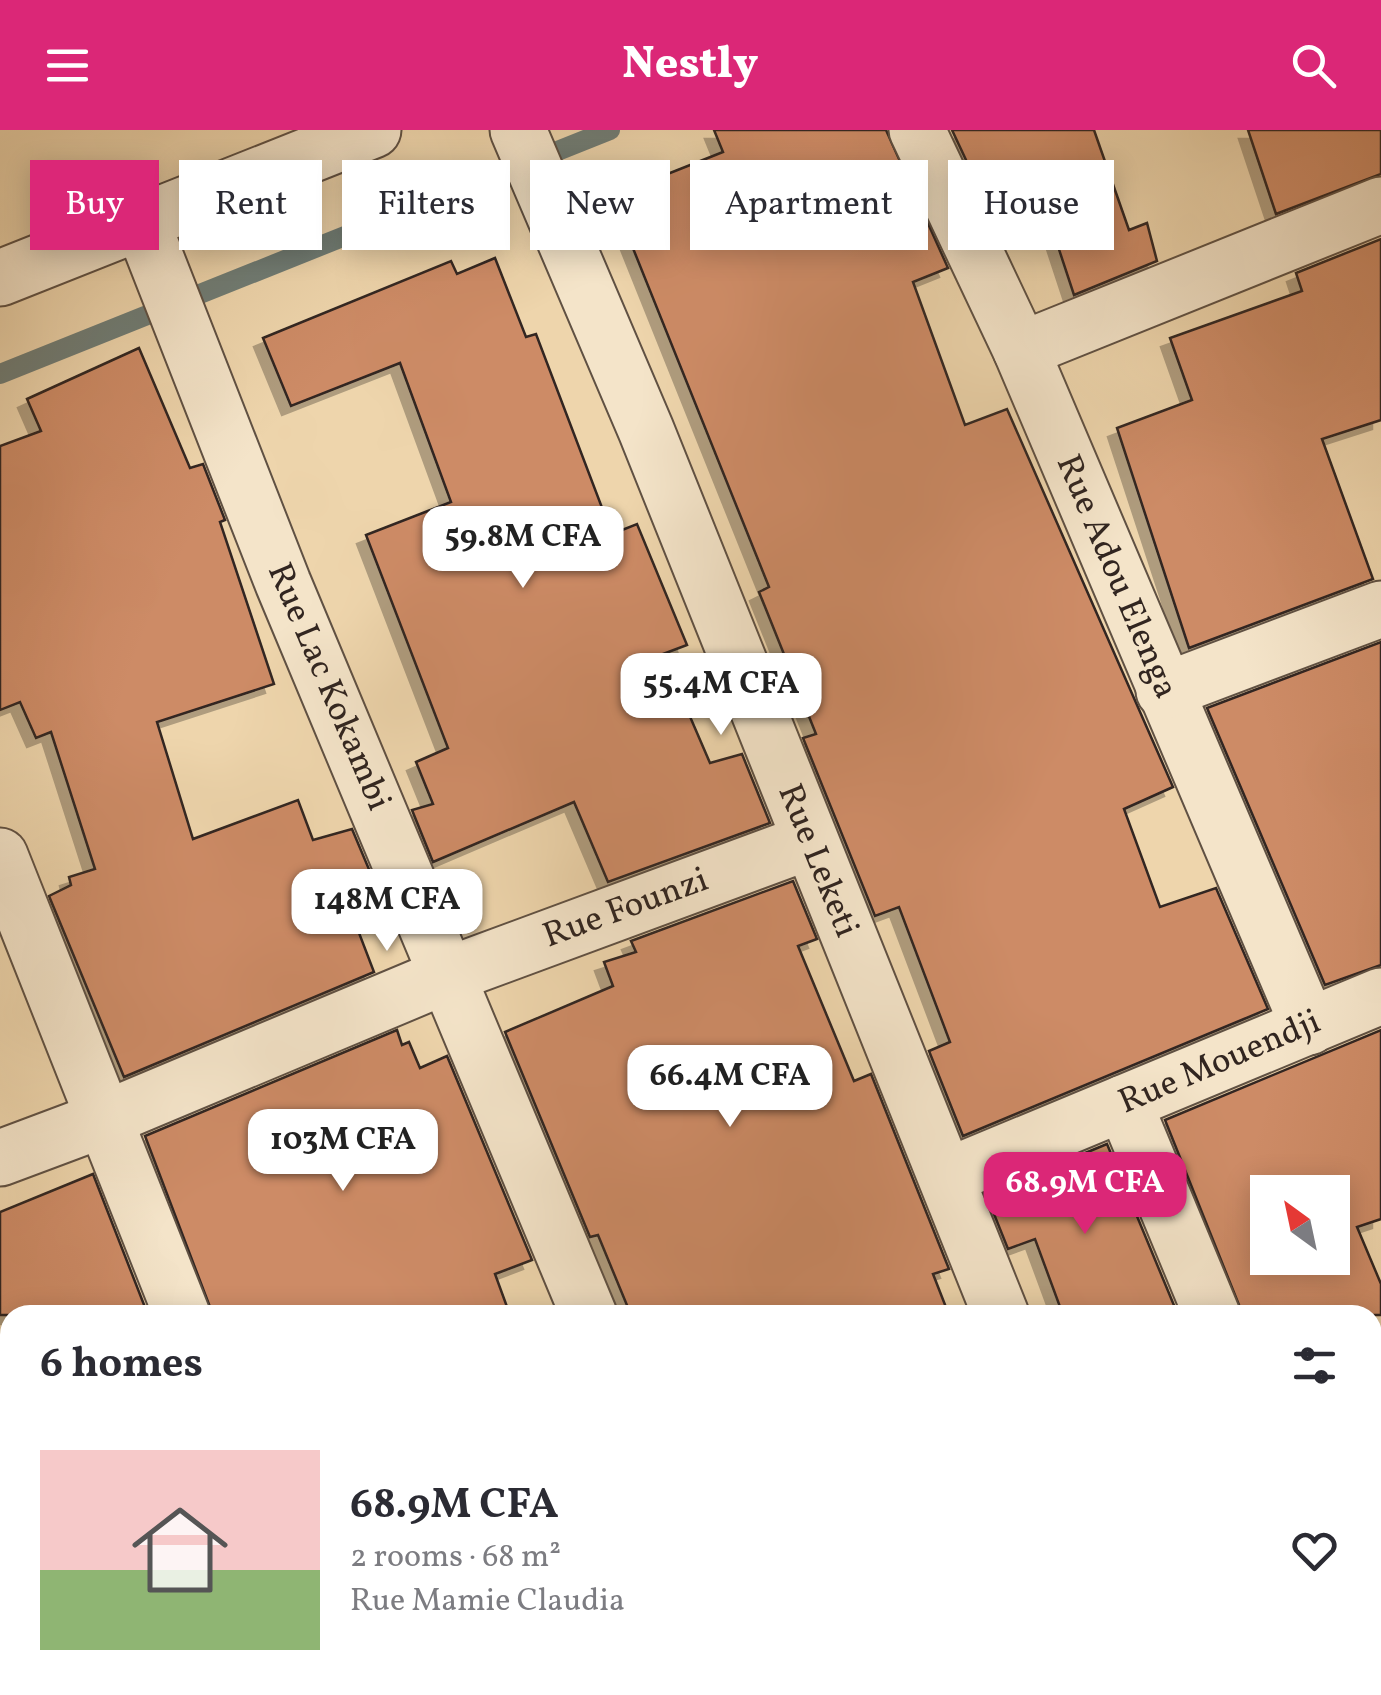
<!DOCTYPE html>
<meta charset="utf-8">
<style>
:root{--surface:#fff;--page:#f7f7f7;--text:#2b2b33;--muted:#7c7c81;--accent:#db2777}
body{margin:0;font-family:Vollkorn,serif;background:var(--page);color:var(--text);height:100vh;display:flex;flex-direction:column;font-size:38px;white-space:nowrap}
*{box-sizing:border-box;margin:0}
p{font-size:32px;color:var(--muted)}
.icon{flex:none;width:55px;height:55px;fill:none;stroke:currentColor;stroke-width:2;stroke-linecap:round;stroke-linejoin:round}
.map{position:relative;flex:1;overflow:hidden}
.drawer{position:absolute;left:0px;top:1175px;width:1382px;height:390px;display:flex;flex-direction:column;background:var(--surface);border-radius:30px 30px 0 0;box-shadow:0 5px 25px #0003}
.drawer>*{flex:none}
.hud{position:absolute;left:30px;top:30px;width:1322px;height:90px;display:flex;gap:20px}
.needle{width:65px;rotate:327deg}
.fabs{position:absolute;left:1250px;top:1045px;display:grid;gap:20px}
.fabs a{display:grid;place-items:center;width:100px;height:100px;border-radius:0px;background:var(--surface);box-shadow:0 5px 25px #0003;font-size:50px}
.price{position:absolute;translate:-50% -85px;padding:0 22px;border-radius:20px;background:#fff;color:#222;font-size:32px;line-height:65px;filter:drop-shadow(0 2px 5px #0008)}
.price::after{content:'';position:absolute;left:50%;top:60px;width:30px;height:22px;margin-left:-15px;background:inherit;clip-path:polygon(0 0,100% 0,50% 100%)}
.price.selected{background:var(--accent);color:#fff}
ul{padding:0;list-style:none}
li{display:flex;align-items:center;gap:30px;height:250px;padding:0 40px}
li span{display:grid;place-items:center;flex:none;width:280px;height:200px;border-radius:0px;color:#555}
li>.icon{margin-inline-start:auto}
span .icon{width:120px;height:120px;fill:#fffc;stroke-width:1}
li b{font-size:42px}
h2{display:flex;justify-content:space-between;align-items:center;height:120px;padding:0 40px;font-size:42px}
.pill{padding:0 35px;border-radius:0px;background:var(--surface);box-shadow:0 5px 25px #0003;font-size:35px;line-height:90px}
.pill.selected{background:var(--accent);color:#fff}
header{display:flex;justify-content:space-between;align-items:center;height:130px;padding:0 40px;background:var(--accent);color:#fff;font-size:45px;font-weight:800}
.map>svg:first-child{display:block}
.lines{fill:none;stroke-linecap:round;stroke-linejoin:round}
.stream{stroke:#707d76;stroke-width:20}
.building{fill:#cd8b66;stroke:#312520;stroke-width:2.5;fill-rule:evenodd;filter:url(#shadow)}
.street-casing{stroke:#605143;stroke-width:59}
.street{stroke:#f4e4c9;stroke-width:55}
.labels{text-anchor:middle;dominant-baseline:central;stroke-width:8;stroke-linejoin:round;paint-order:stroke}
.street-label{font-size:35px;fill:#312520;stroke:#f4e4c9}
</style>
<header><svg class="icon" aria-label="menu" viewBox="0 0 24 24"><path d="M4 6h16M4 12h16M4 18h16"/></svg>Nestly<svg class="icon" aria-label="search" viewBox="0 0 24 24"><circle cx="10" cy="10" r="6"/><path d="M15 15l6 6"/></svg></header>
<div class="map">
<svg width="1381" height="1565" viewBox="0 0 1381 1565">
<defs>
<filter id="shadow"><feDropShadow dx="-9" dy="9" stdDeviation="0" flood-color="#0004"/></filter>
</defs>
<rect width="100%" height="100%" fill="#eed5ac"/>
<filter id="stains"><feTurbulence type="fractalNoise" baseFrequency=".002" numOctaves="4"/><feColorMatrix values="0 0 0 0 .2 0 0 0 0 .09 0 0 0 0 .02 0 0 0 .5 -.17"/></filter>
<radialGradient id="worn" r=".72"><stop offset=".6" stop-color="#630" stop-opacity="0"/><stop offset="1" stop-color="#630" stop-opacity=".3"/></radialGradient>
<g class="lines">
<!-- stream -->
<path class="stream" d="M0,244L610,0"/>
</g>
<!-- building -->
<g class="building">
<path d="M714,0H886L948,138L913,152L965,295L1007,279L1173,657L1124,679L1160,777L1216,758L1268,879L963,1006L929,921L950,912L899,777L875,786L803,608L816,604L759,462L769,457L612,66L723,22Z"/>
<path d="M952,0H1094L1129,100L1147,93L1157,131L1074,165L1050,92L1003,109Z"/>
<path d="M1248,0H1381V44L1276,84Z"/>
<path d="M1381,109V290L1322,309L1373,449L1189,518L1117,298L1192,270L1170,208L1302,161L1296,143Z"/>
<path d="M495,128L526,207L536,204L612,404L637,394L687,515L663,524L710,633L742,624L770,693L608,752L574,672L433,732L412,680L433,674L416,632L448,618L366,405L451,372L400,233L291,276L263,208L451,131L457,144Z"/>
<path d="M139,218L190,338L203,334L225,390L220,392L274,554L157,592L193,709L298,670L313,710L352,699L376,756L346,769L374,842L124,947L49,766L71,755L69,747L95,739L51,602L36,608L20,572L0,580V316L41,301L27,269Z"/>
<path d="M1381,512V835L1325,855L1207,578Z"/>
<path d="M793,751L817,809L798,816L854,951L871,944L949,1139L933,1144L949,1185H631L598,1105L590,1107L505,902L613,856L604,832L636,822L631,811Z"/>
<path d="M397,900L402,915L409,912L420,938L447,926L532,1130L495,1144L510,1185H213L145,1006Z"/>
<path d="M1381,900V1089L1357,1097L1381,1154V1185H1243L1165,990ZM1268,1062H1332V1128H1268Z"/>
<path d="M1107,1014L1178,1185H1063L1035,1109L1008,1119L986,1064Z"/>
<path d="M93,1044L148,1185H0V1082Z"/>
</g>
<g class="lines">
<defs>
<g id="street">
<path d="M518,0L646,300L1001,1185"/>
<path d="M917,0L1021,220L1309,897"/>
<path d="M142,93L283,453L589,1185"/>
<path d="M0,148L373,0"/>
<path d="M1021,220L1381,75"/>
<path d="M1164,561L1381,479"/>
<path d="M0,726L182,1185"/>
<path d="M1124,973L1212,1185"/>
<path d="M0,1028L107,988L448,845L808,712"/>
<path d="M948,1046L1381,866"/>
<path d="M323,1555L327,1565"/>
<path d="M1151,1555L1155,1565"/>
<path d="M1361,1555L1365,1565"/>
<path d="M730,1565L755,1555"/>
</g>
</defs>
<!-- street casing -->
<use href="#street" class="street-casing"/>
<!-- street -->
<use href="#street" class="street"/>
</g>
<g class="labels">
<!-- street labels -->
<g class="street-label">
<text transform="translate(1116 447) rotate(67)">Rue Adou Elenga</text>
<text transform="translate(328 557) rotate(67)">Rue Lac Kokambi</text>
<text transform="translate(817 731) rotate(68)">Rue Leketi</text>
<text transform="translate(626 779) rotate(-20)">Rue Founzi</text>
<text transform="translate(1220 933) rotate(-23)">Rue Mouendji</text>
</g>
</g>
<rect width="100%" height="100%" filter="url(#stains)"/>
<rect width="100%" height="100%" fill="url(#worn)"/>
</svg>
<div class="fabs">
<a><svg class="needle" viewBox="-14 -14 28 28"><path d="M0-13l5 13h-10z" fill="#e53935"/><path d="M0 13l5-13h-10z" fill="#7c7c81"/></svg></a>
</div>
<b class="price" style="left:523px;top:461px">59.8M CFA</b>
<b class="price" style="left:721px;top:608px">55.4M CFA</b>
<b class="price" style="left:387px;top:824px">148M CFA</b>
<b class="price" style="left:730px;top:1000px">66.4M CFA</b>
<b class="price" style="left:343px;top:1064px">103M CFA</b>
<b class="price selected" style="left:1085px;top:1107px">68.9M CFA</b>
<div class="hud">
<a class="pill selected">Buy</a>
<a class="pill">Rent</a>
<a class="pill">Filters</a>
<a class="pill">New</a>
<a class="pill">Apartment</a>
<a class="pill">House</a>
</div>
<section class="drawer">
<h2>6 homes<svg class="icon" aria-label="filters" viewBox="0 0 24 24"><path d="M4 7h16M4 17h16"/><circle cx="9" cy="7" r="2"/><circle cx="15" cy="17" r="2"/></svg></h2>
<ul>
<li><span style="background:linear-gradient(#f6c9c9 60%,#8fb573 0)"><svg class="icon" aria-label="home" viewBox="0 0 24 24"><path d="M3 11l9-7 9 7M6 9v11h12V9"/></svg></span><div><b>68.9M CFA</b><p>2 rooms · 68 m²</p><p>Rue Mamie Claudia</p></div><svg class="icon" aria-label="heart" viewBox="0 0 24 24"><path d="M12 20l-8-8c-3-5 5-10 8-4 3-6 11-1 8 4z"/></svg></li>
</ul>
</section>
</div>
